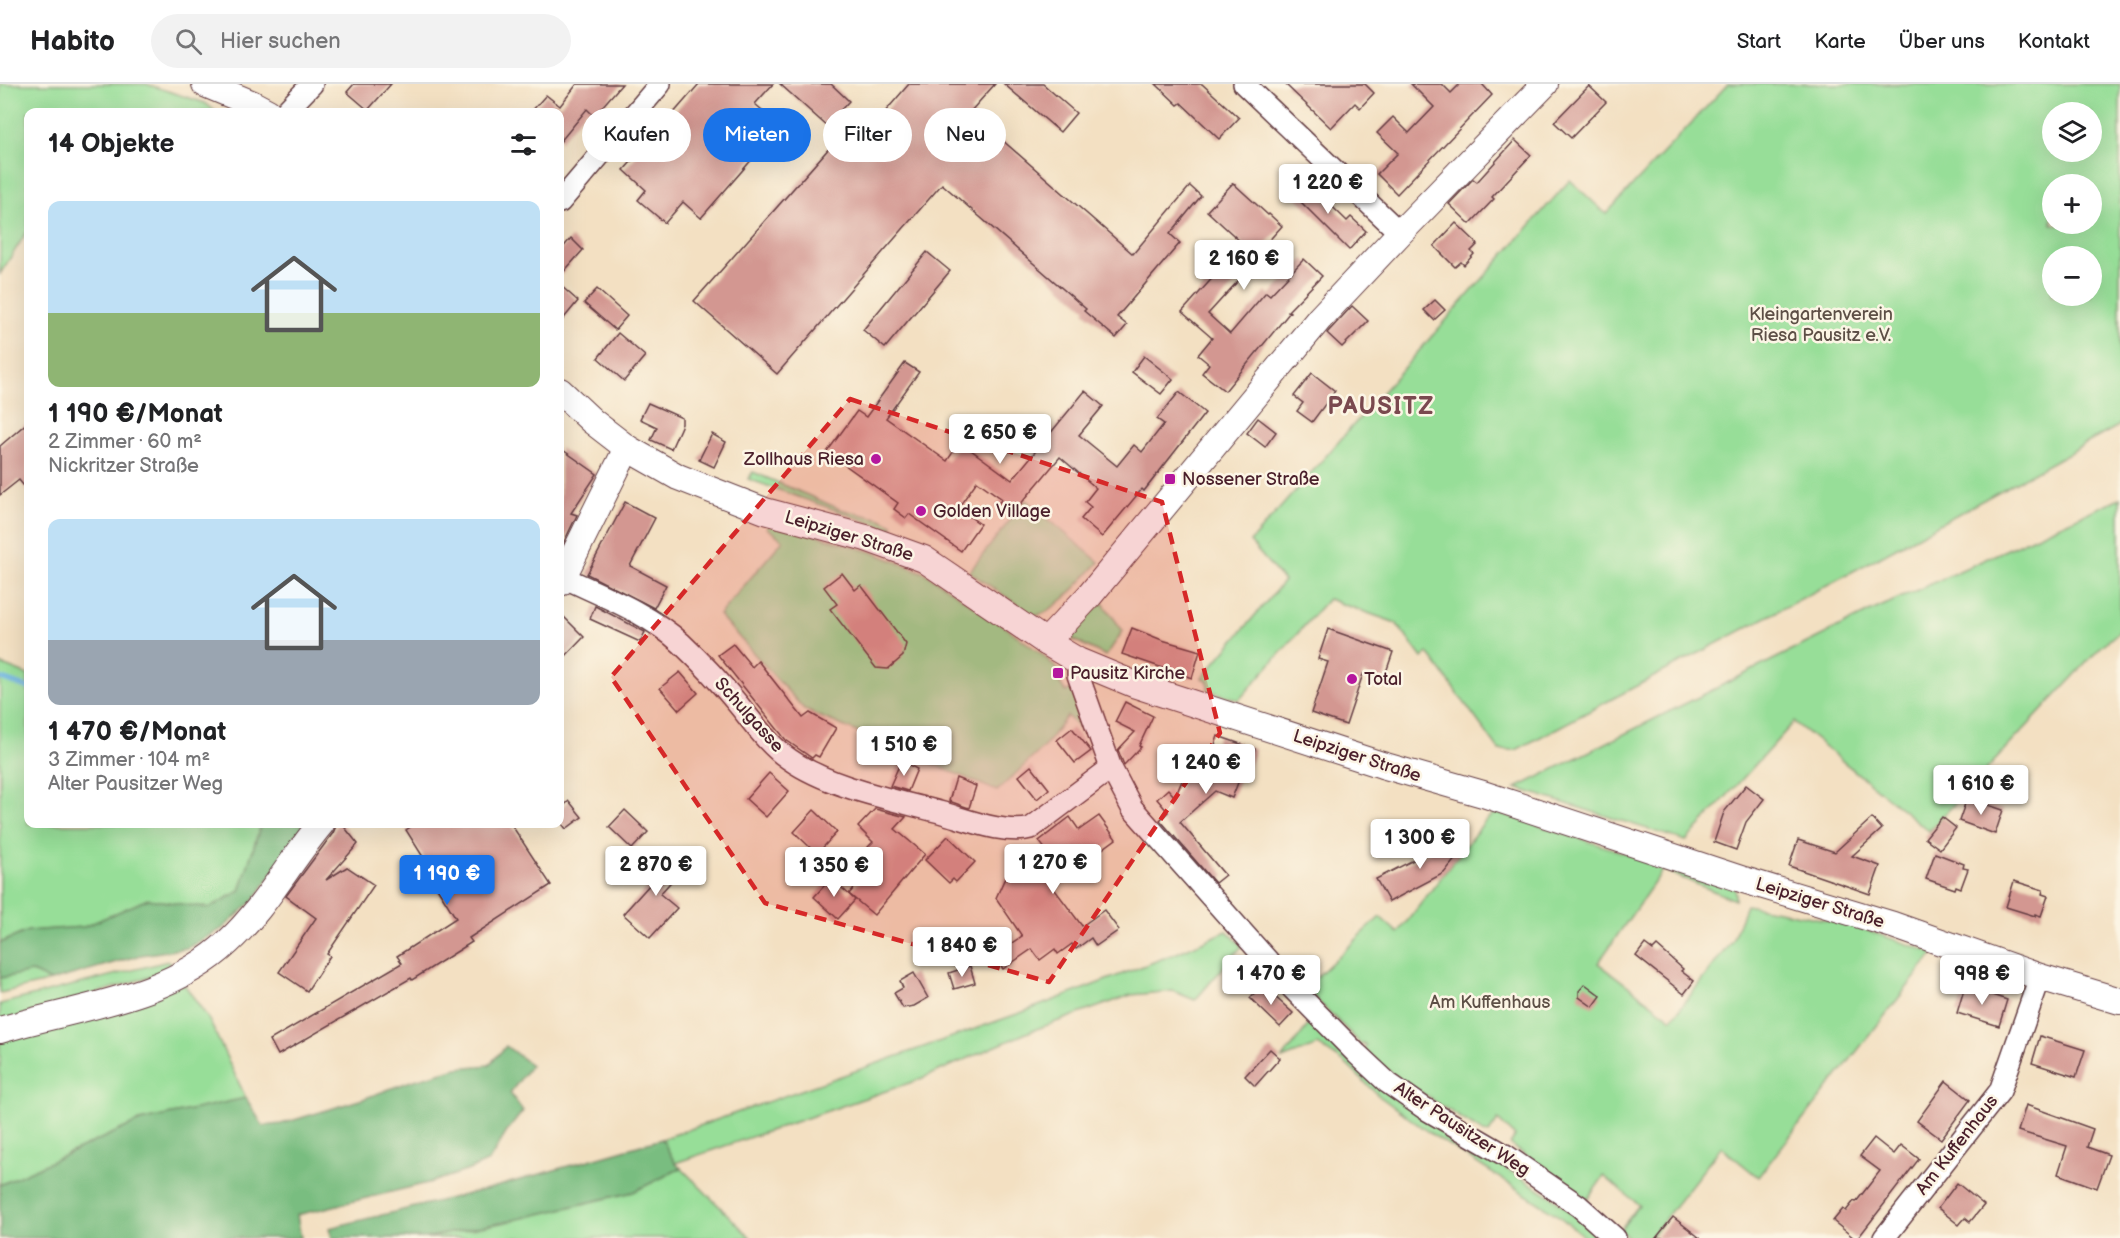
<!DOCTYPE html>
<html lang="de">
<meta charset="utf-8">
<style>
:root{--surface:#fff;--page:#f2f2f2;--text:#202124;--muted:#757577;--line:#e0e0e0;--accent:#1a73e8}
body{margin:0;font-family:"Balsamiq Sans",sans-serif;background:var(--page);color:var(--text);height:100vh;display:flex;flex-direction:column;font-size:22px;white-space:nowrap}
*{box-sizing:border-box;margin:0}
p{font-size:20px;color:var(--muted)}
.icon{flex:none;width:33px;height:33px;fill:none;stroke:currentColor;stroke-width:2;stroke-linecap:round;stroke-linejoin:round}
.map{position:relative;flex:1;overflow:hidden}
.details{position:absolute;left:24px;top:24px;width:540px;height:720px;display:flex;flex-direction:column;background:var(--surface);border-radius:12px;box-shadow:0 6px 24px #0002}
.details>*{flex:none}
.banner{position:absolute;left:582px;top:24px;width:570px;height:54px;display:flex;gap:12px}
.tools{position:absolute;left:2042px;top:18px;display:grid;gap:12px}
.tools a{display:grid;place-items:center;width:60px;height:60px;border-radius:50%;background:var(--surface);box-shadow:0 6px 24px #0002;font-size:30px}
.price{position:absolute;translate:-50% -51px;padding:0 14px;border-radius:6px;background:#fff;color:#222;font-size:20px;line-height:39px;filter:drop-shadow(0 2px 3px #0008)}
.price::after{content:'';position:absolute;left:50%;top:36px;width:18px;height:14px;margin-left:-9px;background:inherit;clip-path:polygon(0 0,100% 0,50% 100%)}
.price.active{background:var(--accent);color:#fff}
ul{padding:0;list-style:none}
li{display:grid;align-content:center;gap:12px;height:318px;padding:0 24px}
li span{display:grid;place-items:center;height:186px;border-radius:12px;color:#555}
li>.icon{margin-inline-start:auto}
span .icon{width:108px;height:108px;fill:#fffc;stroke-width:1}
li b{font-size:26px}
h2{display:flex;justify-content:space-between;align-items:center;height:72px;padding:0 24px;font-size:26px}
.pill{padding:0 21px;border-radius:27px;background:var(--surface);box-shadow:0 6px 24px #0002;font-size:21px;line-height:54px}
.pill.active{background:var(--accent);color:#fff}
header{display:flex;align-items:center;gap:36px;box-sizing:border-box;height:84px;padding:0 30px;background:var(--surface);border-bottom:2px solid var(--line)}
header strong{font-size:28px}
nav{display:flex;gap:33px;margin-inline-start:auto;font-size:21px}
.search{width:420px;height:54px;background:var(--page);display:flex;align-items:center;gap:15px;box-sizing:border-box;padding:0 21px;border-radius:33px;color:var(--muted);font-size:22px}
.map>svg:first-child{display:block}
.green{fill:#97de98;stroke:#707e62;stroke-width:1.5;fill-rule:evenodd}
.forest{fill:#79bd80;stroke:#626e56;stroke-width:1.5}
.lines{fill:none;stroke-linecap:round;stroke-linejoin:round}
.stream{stroke:#6bb3e2;stroke-width:5}
.building{fill:#d39791}
.minor-casing{stroke:#633c42;stroke-width:24}
.tertiary-casing{stroke:#633c42;stroke-width:28}
.minor{stroke:#fff;stroke-width:21}
.tertiary{stroke:#fff;stroke-width:26}
.marked{fill:#d62828;fill-opacity:0.2;stroke:#d62828;stroke-width:4.5;stroke-dasharray:12 8;stroke-linejoin:round}
.poi-dot{fill:#b5179e;stroke:#fcf5e5;stroke-width:2}
.labels{text-anchor:middle;dominant-baseline:central;stroke-width:5;stroke-linejoin:round;paint-order:stroke}
.park-label{font-size:18px;fill:#5d4f46;stroke:#fcf5e5}
.poi-label{font-size:18px;fill:#4a1f2b;stroke:#fcf5e5;text-anchor:start}
.street-label{font-size:18px;fill:#4a1f2b;stroke:#fcf5e5}
.district-label{font-size:24px;font-weight:bold;letter-spacing:1.5px;fill:#7a494f;stroke:#fcf5e5}
</style>
<header>
<strong>Habito</strong>
<div class="search"><svg class="icon" aria-label="search" viewBox="0 0 24 24"><circle cx="10" cy="10" r="6"/><path d="M15 15l6 6"/></svg>Hier suchen</div>
<nav><a>Start</a><a>Karte</a><a>Über uns</a><a>Kontakt</a></nav>
</header>
<div class="map">
<svg width="2120" height="1154" viewBox="0 0 2120 1154">
<rect width="100%" height="100%" fill="#fcf5e5"/>
<filter id="ink" filterUnits="userSpaceOnUse"><feTurbulence type="fractalNoise" baseFrequency=".0167" numOctaves="2"/><feDisplacementMap in="SourceGraphic" scale="12" xChannelSelector="R" yChannelSelector="G"/><feConvolveMatrix kernelMatrix="1 2 1 2 8 2 1 2 1" color-interpolation-filters="sRGB"/></filter>
<filter id="wash" filterUnits="userSpaceOnUse"><feTurbulence type="fractalNoise" baseFrequency=".008" numOctaves="4" result="noise"/><feDisplacementMap in="SourceGraphic" scale="24" xChannelSelector="R" yChannelSelector="G"/><feGaussianBlur stdDeviation="1.35" result="paint"/><feColorMatrix in="noise" values="0 0 0 0 0 0 0 0 0 0 0 0 0 0 0 0 0 1.4 0 .05"/><feComposite in="paint" operator="in"/></filter>
<g filter="url(#wash)">
<rect width="100%" height="100%" fill="#f3e0c2"/>
<!-- green -->
<g class="green">
<path d="M0,0H146L205,19L216,28H28V146L0,190Z"/>
<path d="M1728,0H2120V341L1859,484L1516,666H1499L1428,569L1422,574L1396,539L1328,515L1239,616L1208,606V597L1202,594L1284,497L1250,458L1570,96L1606,130ZM2052,28H2091V68H2052ZM2052,100H2091V140H2052ZM2052,172H2091V212H2052Z"/>
<path d="M753,388L840,425L881,435L893,441L891,446L748,395Z"/>
<path d="M2120,414V547L2102,562L1929,747L1794,638L1686,757L1516,704L1869,528Z"/>
<path d="M1026,416L1099,478C1083,495 1057,527 1035,532L969,488Z"/>
<path d="M768,441L800,446L872,468L925,489L1011,547L1043,571L1062,590L1057,595L1066,608L1072,604L1096,661L1067,632L1044,663L997,707L805,626L719,531L783,456L767,444Z"/>
<path d="M1102,518L1123,547L1106,572L1070,554L1072,548Z"/>
<path d="M0,580L28,591V740H261L240,807L209,824L148,815L84,843L28,847L0,859Z"/>
<path d="M1497,728L1735,804V816L1663,786L1598,879L1672,935L1732,857L1746,821L1848,840L1934,869L1758,1093L1721,1063L1650,1154H1629L1620,1146L1639,1121L1604,1092L1587,1116L1510,1060L1515,1052L1498,1036L1489,1049L1483,1048L1396,993L1364,966L1366,962L1363,959L1361,960L1305,904L1380,833L1398,849L1485,737Z"/>
<path d="M1227,847L1242,862L1195,916L1173,907L1131,911L1031,947L918,996L675,1079L662,1055L1023,928L1177,869Z"/>
<path d="M168,877L175,885L0,939V920Z"/>
<path d="M32,888L51,897L0,909V894Z"/>
<path d="M184,900L208,934L246,1014L140,1037L0,1101V956Z"/>
<path d="M1313,935L1431,1039L1551,1112L1605,1154H1586L1556,1130L1428,1048L1379,1012L1345,979L1318,961L1282,975Z"/>
<path d="M681,1084L751,1154H425L505,1138L633,1108Z"/>
</g>
<!-- forest -->
<g class="forest">
<path d="M261,740H307L253,817L222,845L187,864L141,871L51,897L32,888L0,894V859L28,847L84,843L148,815L209,824L240,807Z"/>
<path d="M506,962L531,981L510,1009L523,1027L508,1046L489,1077L469,1086L432,1098L297,1131L301,1154H0V1101L140,1037L246,1014L263,1042L281,1040L363,1015L411,997L457,984L489,981Z"/>
<path d="M662,1055L675,1079L681,1084L633,1108L505,1138L425,1154H332L329,1144L492,1104Z"/>
</g>
<g class="lines">
<!-- stream -->
<path class="stream" d="M0,594L28,604"/>
</g>
<g id="blocks">
<!-- building -->
<g class="building">
<path d="M354,0H391L368,26L347,8Z"/>
<path d="M577,0H622L594,32L587,25L560,58V28H531L546,11L560,22Z"/>
<path d="M699,0H773L755,20L781,42L701,134L683,118L665,139L638,116L646,106L624,86Z"/>
<path d="M780,0H831L849,17L839,28L865,51L909,0H995L970,28L1133,170L1190,102L1201,112L1170,150L1180,159L1117,233L1127,241L1116,254L1084,227L1086,225L942,100L777,290L694,217L839,53Z"/>
<path d="M1004,0H1043L1076,29L1060,48Z"/>
<path d="M1156,0H1202L1239,34L1219,55L1181,19L1178,21Z"/>
<path d="M1285,0H1365L1374,9L1360,24L1355,19L1331,44Z"/>
<path d="M1411,0H1442L1451,9L1460,0H1482L1492,11L1397,110L1377,90L1398,69L1377,49L1393,33L1409,49L1434,23Z"/>
<path d="M1589,2L1606,18L1571,54L1554,38Z"/>
<path d="M1515,56L1531,71L1492,113L1494,115L1470,140L1449,120L1473,95L1477,98Z"/>
<path d="M1303,94L1347,137L1351,133L1366,147L1349,166L1290,107Z"/>
<path d="M1233,99L1268,131L1269,130L1282,142L1246,182L1249,185L1208,230L1230,250L1266,208L1270,211L1304,175L1322,192L1288,227L1290,228L1225,307L1202,289L1209,280L1198,271L1212,254L1182,228L1243,160L1207,127Z"/>
<path d="M1456,139L1478,160L1471,167L1474,170L1464,181L1461,178L1455,183L1434,162Z"/>
<path d="M571,154L583,166L560,192V167Z"/>
<path d="M927,168L950,187L885,264L863,246Z"/>
<path d="M560,201L578,217L560,239Z"/>
<path d="M597,205L627,232L615,246L584,219Z"/>
<path d="M1435,216L1445,226L1434,236L1424,226Z"/>
<path d="M1352,222L1368,237L1342,263L1327,249Z"/>
<path d="M618,249L645,272L624,297L598,274Z"/>
<path d="M1144,272L1173,295L1161,310L1132,288Z"/>
<path d="M905,279L919,288L886,334L947,377L960,358L1012,396L1085,307L1103,322L1079,351L1117,382L1134,361L1142,368L1164,340L1157,335L1179,308L1205,329L1144,407L1142,405L1102,453L1081,435L1091,423L1085,418L1096,404L1060,373L1009,434L995,423L1002,415L977,397L958,424L980,440L961,467L909,430L906,434L894,425L898,419L827,368L857,327L866,333Z"/>
<path d="M1312,289L1335,307L1312,338L1297,327L1303,319L1294,312Z"/>
<path d="M648,319L682,334V340L671,365L651,356L657,343L640,335Z"/>
<path d="M1258,334L1276,348L1265,363L1247,349Z"/>
<path d="M28,338V407L19,396L0,411V362Z"/>
<path d="M712,350L726,358L714,383L699,376Z"/>
<path d="M560,364L597,390L571,429L577,431L560,466Z"/>
<path d="M625,418L655,434L630,482L666,501L654,524L587,490Z"/>
<path d="M842,489L855,506L861,501L906,560L903,572L888,585L876,584L830,525L837,520L824,503Z"/>
<path d="M595,522L645,548L640,558L590,535Z"/>
<path d="M560,529L584,553L560,578Z"/>
<path d="M1132,544L1162,556L1200,567L1192,594L1122,570Z"/>
<path d="M1328,545L1393,568L1383,597L1363,590L1346,641L1311,629L1328,578L1318,575Z"/>
<path d="M733,560L752,583L758,577L803,634L810,629L836,644L819,673L815,671L812,674L786,656L718,571Z"/>
<path d="M680,588L698,609L679,626L660,604Z"/>
<path d="M1125,618L1153,632L1139,662L1141,663L1124,681L1118,666L1135,648L1115,638Z"/>
<path d="M1072,644L1091,667L1075,679L1057,656Z"/>
<path d="M1218,652L1255,665L1245,693L1241,691L1232,714L1215,707L1180,738L1225,791L1215,799L1160,736L1168,728L1157,715L1168,705L1175,713L1188,683L1201,688L1203,683L1207,684Z"/>
<path d="M901,677L917,685L908,707L890,702Z"/>
<path d="M1031,682L1049,705L1037,715L1019,692Z"/>
<path d="M769,689L789,707L766,733L746,715Z"/>
<path d="M956,694L976,702L969,724L949,717Z"/>
<path d="M1746,701L1764,715L1746,738L1736,766L1714,758L1724,728Z"/>
<path d="M1967,714L2003,726L1995,750L1959,737Z"/>
<path d="M569,717L582,733L566,745L560,737V725Z"/>
<path d="M875,725L906,733L895,745L925,770L874,831L849,810L879,774L868,763L873,758L858,743Z"/>
<path d="M625,726L648,748L632,765L609,743Z"/>
<path d="M814,726L837,748L817,770L794,748Z"/>
<path d="M1099,732L1116,755L1052,802L1082,842L1104,826L1119,846L1096,862L1091,854L1076,865L1072,860L1058,870L1055,865L1040,876L1032,865L1003,885L994,871L1022,852L996,814L1004,796L1046,766L1039,757L1070,733L1079,746Z"/>
<path d="M1942,733L1956,744L1940,765L1925,754Z"/>
<path d="M1872,734L1882,745L1852,772L1880,782L1870,810L1789,782L1798,756L1835,768Z"/>
<path d="M337,740H342L358,760L326,796L347,783L374,801L327,870L330,872L307,907L279,888L316,834L286,812L333,749Z"/>
<path d="M415,740H511L551,801L469,854L472,858L412,896L411,894L278,971L270,956L402,879L397,872L456,834L421,778L425,776L406,746Z"/>
<path d="M1452,751L1461,768L1444,789L1389,818L1376,795L1441,762L1439,758Z"/>
<path d="M948,752L975,778L956,798L953,795L949,799L925,776Z"/>
<path d="M669,765L687,780L660,810L677,824L650,854L623,830L661,788L654,782Z"/>
<path d="M1935,769L1964,780L1963,784L1968,785L1961,804L1956,802L1955,805L1926,795Z"/>
<path d="M831,794L855,816L838,835L814,813Z"/>
<path d="M2014,797L2043,806L2042,810L2048,812L2041,832L2035,830V832L2006,823Z"/>
<path d="M1645,860L1653,866L1657,862L1683,885L1681,887L1694,897L1684,910L1636,872Z"/>
<path d="M970,882L975,899L954,905L949,889Z"/>
<path d="M914,889L928,914L914,922L903,924L894,909L903,904L900,897Z"/>
<path d="M1585,900L1601,912L1593,923L1579,913V907Z"/>
<path d="M1262,901L1293,929L1280,943L1250,914Z"/>
<path d="M1965,902L2007,916L1999,942L1957,929Z"/>
<path d="M2040,952L2085,966L2076,993L2032,979Z"/>
<path d="M1270,965L1280,974L1255,1002L1245,992Z"/>
<path d="M1946,997L1970,1016L1941,1055L1917,1037Z"/>
<path d="M2026,1021L2093,1045L2087,1063L2109,1071L2097,1104L2058,1090L2067,1062L2018,1047Z"/>
<path d="M1874,1054L1894,1070L1901,1061L1919,1075L1858,1154H1854L1833,1137L1843,1125L1846,1127L1854,1117L1856,1118L1880,1087L1860,1072Z"/>
<path d="M1957,1099L1984,1121L1970,1138L1965,1134L1959,1141L1938,1124Z"/>
<path d="M1673,1133L1700,1154H1656Z"/>
</g>
</g>
</g>
<g filter="url(#ink)">
<use href="#blocks" fill-opacity="0" stroke="#633c42" stroke-width="1.5"/>
<g class="lines">
<defs>
<g id="minor">
<path d="M1244,0L1400,149"/>
<path d="M285,28L312,0"/>
<path d="M560,118L660,0"/>
<path d="M563,493C603,512 648,529 681,559C701,578 720,598 737,619C753,638 768,661 789,675C830,704 895,716 943,729C968,736 1006,751 1031,744L1111,684"/>
<path d="M1078,577V591L1111,684L1132,724L1293,905L1357,970L1388,999L1424,1024L1505,1071L1579,1122L1615,1154"/>
<path d="M1884,1154L2000,1007L2040,893"/>
</g>
<g id="tertiary">
<path d="M205,0L253,20L268,28"/>
<path d="M560,307L592,337L627,364L678,393L765,427L866,454L924,475L1046,558L1078,577L1136,601L1382,681L1483,710L1744,796L1893,841L2040,893L2120,917"/>
<path d="M560,499L627,364"/>
<path d="M1046,558L1090,511L1320,234L1400,149L1545,0"/>
<path d="M0,946C76,923 168,915 228,858C265,824 289,778 321,740"/>
</g>
</defs>
<!-- minor casing -->
<use href="#minor" class="minor-casing"/>
<!-- tertiary casing -->
<use href="#tertiary" class="tertiary-casing"/>
<!-- minor -->
<use href="#minor" class="minor"/>
<!-- tertiary -->
<use href="#tertiary" class="tertiary"/>
</g>
</g>
<!-- marked area -->
<path class="marked" d="M850,315L1162,418L1220,649L1049,898L765,819L611,593Z"/>
<!-- markers -->
<g class="poi-dot">
<circle cx="876" cy="375" r="6"/>
<rect x="1164" y="389" width="12" height="12" rx="3"/>
<circle cx="921" cy="427" r="6"/>
<rect x="1052" y="583" width="12" height="12" rx="3"/>
<circle cx="1352" cy="595" r="6"/>
</g>
<g class="labels">
<!-- park labels -->
<g class="park-label">
<text x="1821" y="230">Kleingartenverein<tspan x="1821" dy="21">Riesa Pausitz e.V.</tspan></text>
<text x="1490" y="918">Am Kuffenhaus</text>
</g>
<!-- poi labels -->
<g class="poi-label">
<text x="864" y="375" text-anchor="end">Zollhaus Riesa</text>
<text x="1182" y="395">Nossener Straße</text>
<text x="933" y="427">Golden Village</text>
<text x="1070" y="589">Pausitz Kirche</text>
<text x="1364" y="595">Total</text>
</g>
<!-- street labels -->
<g class="street-label">
<text transform="translate(849 452) rotate(17)">Leipziger Straße</text>
<text transform="translate(749 631) rotate(48)">Schulgasse</text>
<text transform="translate(1357 672) rotate(18)">Leipziger Straße</text>
<text transform="translate(1820 819) rotate(17)">Leipziger Straße</text>
<text transform="translate(1462 1045) rotate(33)">Alter Pausitzer Weg</text>
<text transform="translate(1957 1061) rotate(-52)">Am Kuffenhaus</text>
</g>
<!-- district labels -->
<g class="district-label">
<text x="1381" y="322">PAUSITZ</text>
</g>
</g>
</svg>
<div class="tools">
<a><svg class="icon" aria-label="layers" viewBox="0 0 24 24"><path d="M12 4l9 5-9 5-9-5zM3 14l9 5 9-5"/></svg></a>
<a>+</a>
<a>−</a>
</div>
<b class="price" style="left:1328px;top:131px">1 220 €</b>
<b class="price" style="left:1244px;top:207px">2 160 €</b>
<b class="price" style="left:1000px;top:381px">2 650 €</b>
<b class="price" style="left:904px;top:693px">1 510 €</b>
<b class="price" style="left:1206px;top:711px">1 240 €</b>
<b class="price" style="left:1981px;top:732px">1 610 €</b>
<b class="price" style="left:1420px;top:786px">1 300 €</b>
<b class="price" style="left:1053px;top:811px">1 270 €</b>
<b class="price" style="left:656px;top:813px">2 870 €</b>
<b class="price" style="left:834px;top:814px">1 350 €</b>
<b class="price active" style="left:447px;top:822px">1 190 €</b>
<b class="price" style="left:962px;top:894px">1 840 €</b>
<b class="price" style="left:1271px;top:922px">1 470 €</b>
<b class="price" style="left:1982px;top:922px">998 €</b>
<div class="banner">
<a class="pill">Kaufen</a>
<a class="pill active">Mieten</a>
<a class="pill">Filter</a>
<a class="pill">Neu</a>
</div>
<section class="details">
<h2>14 Objekte<svg class="icon" aria-label="filters" viewBox="0 0 24 24"><path d="M4 7h16M4 17h16"/><circle cx="9" cy="7" r="2"/><circle cx="15" cy="17" r="2"/></svg></h2>
<ul>
<li><span style="background:linear-gradient(#bfe0f5 60%,#8fb573 0)"><svg class="icon" aria-label="home" viewBox="0 0 24 24"><path d="M3 11l9-7 9 7M6 9v11h12V9"/></svg></span><div><b>1 190 €/Monat</b><p>2 Zimmer · 60 m²</p><p>Nickritzer Straße</p></div></li>
<li><span style="background:linear-gradient(#bfe0f5 65%,#9aa5b1 0)"><svg class="icon" aria-label="home" viewBox="0 0 24 24"><path d="M3 11l9-7 9 7M6 9v11h12V9"/></svg></span><div><b>1 470 €/Monat</b><p>3 Zimmer · 104 m²</p><p>Alter Pausitzer Weg</p></div></li>
</ul>
</section>
</div>
